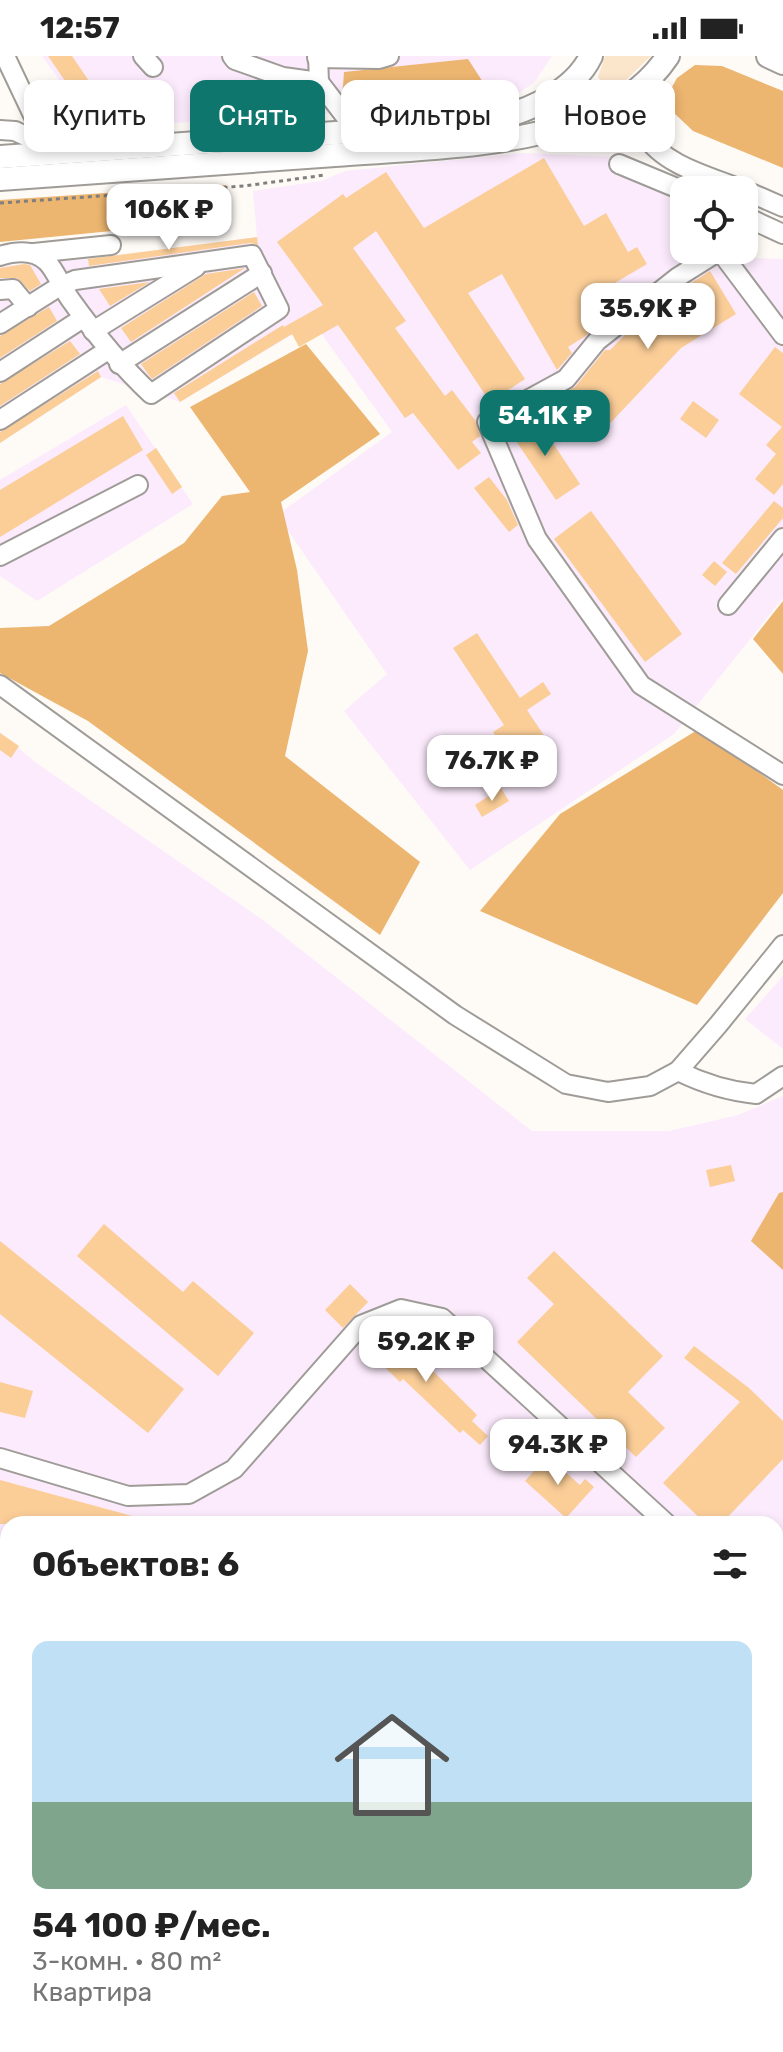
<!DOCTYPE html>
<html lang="ru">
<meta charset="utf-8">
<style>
:root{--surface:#fff;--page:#f6f6f6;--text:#222;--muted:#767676;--accent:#0f766e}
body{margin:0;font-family:Rubik,sans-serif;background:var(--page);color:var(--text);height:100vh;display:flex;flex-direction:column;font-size:30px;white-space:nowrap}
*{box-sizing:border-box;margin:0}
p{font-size:26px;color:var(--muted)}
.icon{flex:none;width:44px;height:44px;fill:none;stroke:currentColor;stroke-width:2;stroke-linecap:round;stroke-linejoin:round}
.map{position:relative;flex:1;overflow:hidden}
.drawer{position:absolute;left:0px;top:1460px;width:784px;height:536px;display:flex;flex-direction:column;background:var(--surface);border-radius:24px 24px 0 0;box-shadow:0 4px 12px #0003}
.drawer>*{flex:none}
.top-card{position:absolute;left:24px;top:24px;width:736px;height:72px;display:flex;gap:16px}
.controls{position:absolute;left:670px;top:120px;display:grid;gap:16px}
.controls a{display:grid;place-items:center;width:88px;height:88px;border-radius:16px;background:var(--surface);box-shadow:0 4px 12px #0003;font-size:40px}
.price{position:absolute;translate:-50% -68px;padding:0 18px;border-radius:16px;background:#fff;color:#222;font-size:26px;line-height:52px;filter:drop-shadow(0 2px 4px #0008)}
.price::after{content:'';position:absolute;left:50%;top:48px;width:24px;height:18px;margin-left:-12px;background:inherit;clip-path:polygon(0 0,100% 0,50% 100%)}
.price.active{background:var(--accent);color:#fff}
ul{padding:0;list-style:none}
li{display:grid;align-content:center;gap:16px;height:424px;padding:0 32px}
li span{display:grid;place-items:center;height:248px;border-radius:16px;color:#555}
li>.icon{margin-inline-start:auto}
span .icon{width:144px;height:144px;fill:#fffc;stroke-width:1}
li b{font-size:34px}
h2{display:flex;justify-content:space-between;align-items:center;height:96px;padding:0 32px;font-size:34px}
.pill{padding:0 28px;border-radius:16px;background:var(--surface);box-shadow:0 4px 12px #0003;font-size:28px;line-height:72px}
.pill.active{background:var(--accent);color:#fff}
.status{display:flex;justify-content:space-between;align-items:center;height:56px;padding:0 40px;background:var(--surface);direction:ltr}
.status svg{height:22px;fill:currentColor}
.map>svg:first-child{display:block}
.industrial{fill:#fcebfc;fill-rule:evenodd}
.green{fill:#fbe5cb}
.forest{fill:#ecb570}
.building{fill:#fbce98}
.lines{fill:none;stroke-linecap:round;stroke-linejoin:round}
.minor-casing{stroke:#9f9c98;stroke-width:22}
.major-casing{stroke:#9f9c98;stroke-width:26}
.path{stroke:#817f7c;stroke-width:3;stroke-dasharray:4 4;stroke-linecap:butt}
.minor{stroke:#fff;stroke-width:18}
.major{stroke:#fff;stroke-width:22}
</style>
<div class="status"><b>12:57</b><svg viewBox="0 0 49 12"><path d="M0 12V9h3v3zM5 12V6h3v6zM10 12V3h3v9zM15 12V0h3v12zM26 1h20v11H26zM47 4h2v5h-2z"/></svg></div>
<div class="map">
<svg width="783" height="1996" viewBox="0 0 783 1996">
<rect width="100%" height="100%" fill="#fefbf7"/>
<!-- industrial -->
<g class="industrial">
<path d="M42,0H552L534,27L504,46L94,72Z"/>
<path d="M523,97L619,101L684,134V194H744V185L754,202L783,203V542L674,678L470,814L344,655L387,618L277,459L392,376L315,269L290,280L180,346L101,321L0,387V210L88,203L257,181L253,135L321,125L345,115Z"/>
<path d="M126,349L193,448L37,545L0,520V424Z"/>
<path d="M0,676L35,706L267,867L532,1075H669L738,1059L783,1040V1996H0ZM8,1468H776V1988H8Z"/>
<path d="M783,920V993L745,963Z"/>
</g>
<!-- green -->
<path class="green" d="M605,0H651L623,27L606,32L598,21Z"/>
<!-- forest -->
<g class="forest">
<path d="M468,3L488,34L342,45L344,16Z"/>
<path d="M695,9L722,10L783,35V112L693,75L673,56L667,40L677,22Z"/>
<path d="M226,129L223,164L0,186V144Z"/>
<path d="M306,288L380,378L281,446L297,514L308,595L285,700L420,806L380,879L88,665L0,617V572L49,570L184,487L222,440L250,436L190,351Z"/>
<path d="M783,545V618L753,583Z"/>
<path d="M699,673L783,734V837L697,949L480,855L560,758Z"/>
<path d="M783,1136V1214L751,1185L779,1137Z"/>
</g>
<!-- building -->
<g class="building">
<path d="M48,0H72L112,59L96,70Z"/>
<path d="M544,102L584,170L606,157L628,196L637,191L647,208L608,231L620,251L584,281L568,291L572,297L557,314L502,218L468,237L525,323L490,346L376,175L353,192L406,265L395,272L445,340L452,334L475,364L480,380L472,386L481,397L458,414L413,357L405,362L338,269L299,291L292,278L180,346L174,337L283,269L284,271L323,249L277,186L343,138L346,142L386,116L424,172Z"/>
<path d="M257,181L258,189L250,187L89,210L88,203Z"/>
<path d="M24,208L30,209L41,228L30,235L17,222H0V212Z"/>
<path d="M245,212L131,286L121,272L206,218Z"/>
<path d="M710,215L736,258L681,292L600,378L560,340L575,331L605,294H610L631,273L685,231Z"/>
<path d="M150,226L110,250L99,233Z"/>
<path d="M254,236L262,250L152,323L148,318L141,308Z"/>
<path d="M49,251L57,265L0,302V280Z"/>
<path d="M70,285L80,298L0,350V328Z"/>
<path d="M775,291L783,297V428L774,439L755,423L776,398L766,389L782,371L739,338Z"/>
<path d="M98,315L101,321L0,387V376Z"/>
<path d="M693,345L719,364L706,382L680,363Z"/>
<path d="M123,360L143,394L0,481V434Z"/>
<path d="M535,360L580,428L556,444L510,376Z"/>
<path d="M156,392L182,431L172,438L146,399Z"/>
<path d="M489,421L507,444L518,469L509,476L474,432Z"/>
<path d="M774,445L783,452V462L736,518L722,507Z"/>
<path d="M591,455L682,578L645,606L554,483Z"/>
<path d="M714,505L727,516L715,530L702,519Z"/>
<path d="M477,577L520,642L543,626L551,638L527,654L555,696L521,719L493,676L504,669L453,592Z"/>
<path d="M0,677L19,690L11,702L0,694Z"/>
<path d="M501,732L509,745L482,761L475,749Z"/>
<path d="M731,1109L735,1125L710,1131L706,1114Z"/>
<path d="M104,1168L183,1236L193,1225L254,1277L218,1320L77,1200Z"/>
<path d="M0,1185L184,1333L148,1377L0,1258Z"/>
<path d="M554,1195L663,1300L628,1336L665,1372L636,1401L517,1286L554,1248L527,1222Z"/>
<path d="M350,1228L368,1246L343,1272L325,1254Z"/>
<path d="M391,1273L477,1359L472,1365L488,1380L480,1389L463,1374L460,1377L403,1323L400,1326L369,1296Z"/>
<path d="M694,1290L749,1332L783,1365V1403L721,1468H706L663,1427L740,1346L684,1302Z"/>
<path d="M0,1326L33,1335L25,1362L0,1356Z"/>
<path d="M547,1400L580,1429L585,1423L594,1431L566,1462L525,1425Z"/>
<path d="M0,1424L147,1464V1468H0Z"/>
</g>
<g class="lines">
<defs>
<g id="minor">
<path d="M5,0L51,97"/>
<path d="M143,0L153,11"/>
<path d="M232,0L235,4L283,21L319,26"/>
<path d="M318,0L319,26L358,77"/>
<path d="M317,2L379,3L389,0"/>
<path d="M632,37C635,52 637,67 645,79C664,110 712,121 743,134"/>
<path d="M0,74L15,75L49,91"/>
<path d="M619,108L684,135"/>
<path d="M744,134L783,151"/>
<path d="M744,160L783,178"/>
<path d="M721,194L678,221L597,285L566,323L487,366L537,483L641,629L783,719"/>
<path d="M720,195L783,279"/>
<path d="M34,197L111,189"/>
<path d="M0,200C16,195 34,193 47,206C56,215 62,232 70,243C95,278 120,309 151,338L279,253L252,199L75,224L60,230L0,268"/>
<path d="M0,234L13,233L28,251"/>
<path d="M93,275L196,211"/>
<path d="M119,308L262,217"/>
<path d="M0,316L83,262"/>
<path d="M0,364L108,294"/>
<path d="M0,500L138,429"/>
<path d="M728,549L783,482"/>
<path d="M0,629L455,959L566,1028L608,1036L650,1030L678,1015C704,1028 727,1035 756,1038L783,1020"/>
<path d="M678,1015L718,969L783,889"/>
<path d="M0,1402L128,1440L189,1438L234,1413L361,1269L401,1253L442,1262L667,1468"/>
<path d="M776,1590L783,1583"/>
<path d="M0,1632L8,1635"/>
<path d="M776,1796L783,1803"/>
<path d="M776,1959L783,1966"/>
<path d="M0,1980L8,1982"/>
<path d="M29,1988L53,1996"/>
<path d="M257,1988L285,1996"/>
<path d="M567,1988L576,1996"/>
<path d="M391,1996L398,1988"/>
</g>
<g id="major">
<path d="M768,0L783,7"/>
<path d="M0,101L476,67C517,60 572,40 591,0"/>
<path d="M0,123C112,115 223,107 335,99C416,93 504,92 582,65C615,53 648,30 668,0"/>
</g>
</defs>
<!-- minor casing -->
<use href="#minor" class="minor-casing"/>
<!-- major casing -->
<use href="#major" class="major-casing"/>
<!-- path -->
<path class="path" d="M0,147L244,130L325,119"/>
<!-- minor -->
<use href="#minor" class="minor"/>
<!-- major -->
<use href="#major" class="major"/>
</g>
</svg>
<div class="controls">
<a><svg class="icon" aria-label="locate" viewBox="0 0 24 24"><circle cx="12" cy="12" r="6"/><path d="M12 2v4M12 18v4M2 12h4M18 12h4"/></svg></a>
</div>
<b class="price" style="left:169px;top:196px">106K ₽</b>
<b class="price" style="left:648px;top:295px">35.9K ₽</b>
<b class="price active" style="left:545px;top:402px">54.1K ₽</b>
<b class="price" style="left:492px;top:747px">76.7K ₽</b>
<b class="price" style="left:426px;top:1328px">59.2K ₽</b>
<b class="price" style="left:558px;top:1431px">94.3K ₽</b>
<div class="top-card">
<a class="pill">Купить</a>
<a class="pill active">Снять</a>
<a class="pill">Фильтры</a>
<a class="pill">Новое</a>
</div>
<section class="drawer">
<h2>Объектов: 6<svg class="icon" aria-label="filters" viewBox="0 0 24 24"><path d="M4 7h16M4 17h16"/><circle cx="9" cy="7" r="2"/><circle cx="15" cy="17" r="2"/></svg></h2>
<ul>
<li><span style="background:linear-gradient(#bfe0f5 65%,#7fa58c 0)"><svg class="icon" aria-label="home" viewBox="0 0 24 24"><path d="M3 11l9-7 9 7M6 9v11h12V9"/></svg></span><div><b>54 100 ₽/мес.</b><p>3-комн. · 80 m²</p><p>Квартира</p></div></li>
</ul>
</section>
</div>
